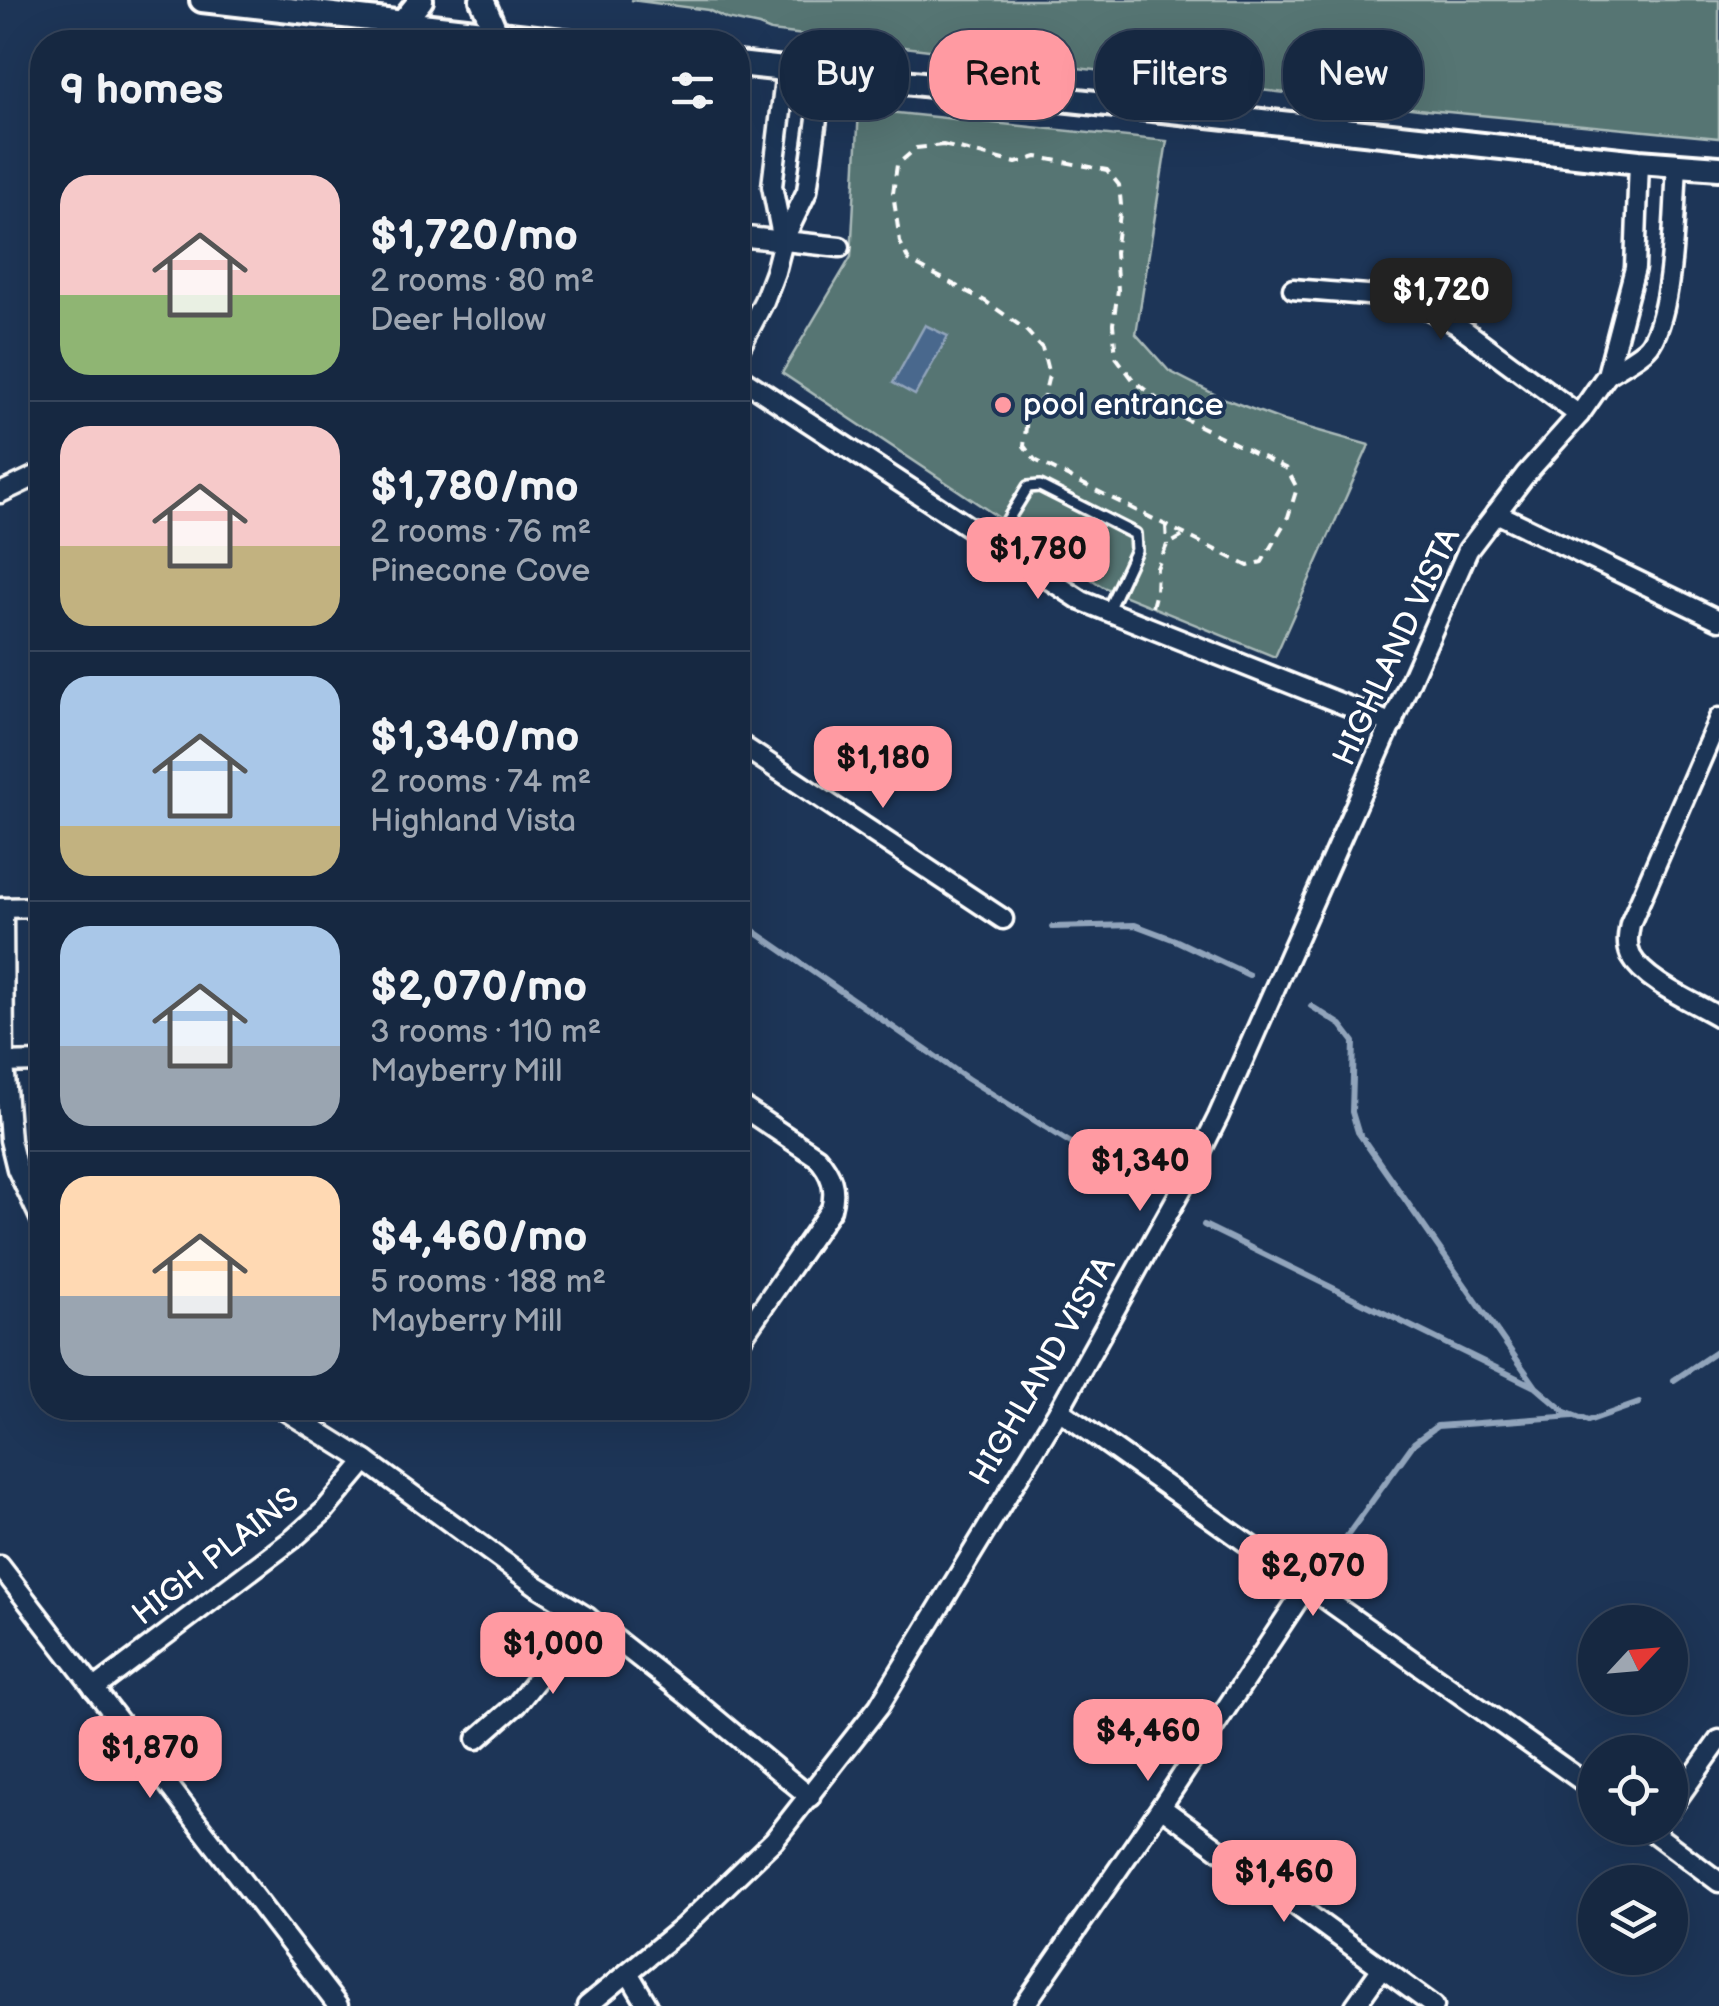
<!DOCTYPE html>
<meta charset="utf-8">
<style>
:root{--surface:#162841;--page:#1f3048;--text:#f1f3f6;--muted:#9ea6b1;--line:#35445a;--accent:#ff9aa2}
body{margin:0;font-family:"Balsamiq Sans",sans-serif;background:var(--page);color:var(--text);height:100vh;display:flex;flex-direction:column;font-size:38px;white-space:nowrap}
*{box-sizing:border-box;margin:0}
p{font-size:32px;color:var(--muted)}
.icon{flex:none;width:55px;height:55px;fill:none;stroke:currentColor;stroke-width:2;stroke-linecap:round;stroke-linejoin:round}
.map{position:relative;flex:1;overflow:hidden}
.side{position:absolute;left:30px;top:30px;width:720px;height:1390px;display:flex;flex-direction:column;background:var(--surface);border-radius:40px;box-shadow:0 10px 40px #0002,0 0 0 2px var(--line)}
.side>*{flex:none}
.guide{position:absolute;left:780px;top:30px;width:788px;height:90px;display:flex;gap:20px}
.needle{width:65px;rotate:64deg}
.tools{position:absolute;left:1578px;top:1605px;display:grid;gap:20px}
.tools a{display:grid;place-items:center;width:110px;height:110px;border-radius:50%;background:var(--surface);box-shadow:0 10px 40px #0002,0 0 0 2px var(--line);font-size:50px}
.price{position:absolute;translate:-50% -85px;padding:0 22px;border-radius:20px;background:var(--accent);color:#111;font-size:32px;line-height:65px;filter:drop-shadow(0 2px 5px #0008)}
.price::after{content:'';position:absolute;left:50%;top:60px;width:30px;height:22px;margin-left:-15px;background:inherit;clip-path:polygon(0 0,100% 0,50% 100%)}
.price.active{background:#222;color:#fff}
ul{padding:0;list-style:none}
li{display:flex;align-items:center;gap:30px;height:250px;padding:0 30px}
li+li{border-top:2px solid var(--line)}
li span{display:grid;place-items:center;flex:none;width:280px;height:200px;border-radius:30px;color:#555}
li>.icon{margin-inline-start:auto}
span .icon{width:120px;height:120px;fill:#fffc;stroke-width:1}
li b{font-size:42px}
h2{display:flex;justify-content:space-between;align-items:center;height:120px;padding:0 30px;font-size:42px}
.chip{padding:0 35px;border-radius:40px;background:var(--surface);box-shadow:0 10px 40px #0002,0 0 0 2px var(--line);font-size:35px;line-height:90px}
.chip.active{background:var(--accent);color:#111}
.map>svg:first-child{display:block}
.green{fill:#567573;stroke:#aabab9;stroke-width:2.5}
.water{fill:#48678d;stroke:#91a4bb;stroke-width:2.5}
.lines{fill:none;stroke-linecap:round;stroke-linejoin:round}
.stream{stroke:#91a4bb;stroke-width:6}
.service-casing{stroke:#fff;stroke-width:16}
.minor-casing{stroke:#fff;stroke-width:25}
.tertiary-casing{stroke:#fff;stroke-width:30}
.path{stroke:#fff;stroke-width:4;stroke-dasharray:10 8;stroke-linecap:butt}
.service{stroke:#1d3557;stroke-width:9}
.minor{stroke:#1d3557;stroke-width:18}
.tertiary{stroke:#1d3557;stroke-width:22}
.poi-dot{fill:#ff9aa2;stroke:#1d3557;stroke-width:4}
.labels{text-anchor:middle;dominant-baseline:central;stroke-width:8;stroke-linejoin:round;paint-order:stroke}
.poi-label{font-size:32px;fill:#fff;stroke:#1d3557;text-anchor:start}
.street-label{font-size:32px;fill:#fff;stroke:#1d3557}
</style>
<div class="map">
<svg width="1719" height="2006" viewBox="0 0 1719 2006">
<rect width="100%" height="100%" fill="#1d3557"/>
<filter id="ink" filterUnits="userSpaceOnUse"><feTurbulence type="fractalNoise" baseFrequency=".01" numOctaves="2"/><feDisplacementMap in="SourceGraphic" scale="20" xChannelSelector="R" yChannelSelector="G"/><feConvolveMatrix kernelMatrix="1 2 1 2 8 2 1 2 1" color-interpolation-filters="sRGB"/></filter>
<g filter="url(#ink)">
<!-- green -->
<g class="green">
<path d="M631,0H1719V138L1427,110L771,31L759,26L727,19L708,10Z"/>
<path d="M859,109L1167,141L1136,334L1169,371L1220,397L1284,421L1369,445L1275,657L1103,587L782,373L851,257Z"/>
</g>
<!-- water -->
<path class="water" d="M925,325L948,336L915,395L893,383Z"/>
<g class="lines">
<!-- stream -->
<g class="stream">
<path d="M738,920L968,1079L1145,1189"/>
<path d="M1052,927L1135,925L1175,940L1249,975"/>
<path d="M1311,1006L1341,1025L1354,1042L1352,1112L1358,1132L1536,1387L1565,1412L1588,1421L1639,1403"/>
<path d="M1204,1225L1535,1387"/>
<path d="M1674,1380L1719,1350"/>
<path d="M1324,1568L1414,1443L1437,1426L1573,1416"/>
</g>
<defs>
<path id="service" d="M993,544L1028,487L1040,486L1135,534L1136,550L1107,612"/>
<g id="minor">
<path d="M738,236L840,247"/>
<path d="M783,241L772,186L786,70"/>
<path d="M1293,289C1330,293 1378,293 1412,303C1428,307 1442,316 1456,324L1579,415"/>
<path d="M738,351L764,301L775,272L783,241L807,191L823,75"/>
<path d="M1607,375C1618,367 1645,354 1651,343C1674,306 1674,211 1677,166"/>
<path d="M738,376L1082,601L1393,724"/>
<path d="M0,493L42,473"/>
<path d="M1496,513L1719,620"/>
<path d="M1719,718L1630,924C1628,935 1626,945 1631,956C1645,982 1694,1002 1719,1017"/>
<path d="M738,743L1003,919"/>
<path d="M0,908L42,907"/>
<path d="M3,908L4,1063L10,1140L17,1169L42,1222"/>
<path d="M0,1063L42,1062"/>
<path d="M738,1104L817,1157C831,1173 837,1188 831,1209L738,1343"/>
<path d="M281,1408L366,1461L537,1586L587,1617L697,1703L810,1797"/>
<path d="M1059,1410L1595,1790"/>
<path d="M0,1566L338,2006"/>
<path d="M94,1689L294,1538L323,1512L366,1461"/>
<path d="M477,1739L517,1704L587,1617"/>
<path d="M1161,1807L1434,2006"/>
<path d="M1670,1809L1719,1740"/>
<path d="M1647,1828L1719,1882"/>
<path d="M629,1974L648,2006"/>
<path d="M587,2006L682,1928L774,1840L879,1706L1059,1410L1185,1183L1218,1117L1468,550L1526,474L1579,415L1607,375L1635,268L1639,162"/>
<path d="M1024,2006L1161,1807L1307,1586"/>
<path d="M1355,2006L1382,1968"/>
</g>
<g id="tertiary">
<path d="M202,0L572,42"/>
<path d="M482,0L496,33"/>
<path d="M403,22L421,0"/>
<path d="M738,64L1639,162L1719,168"/>
</g>
</defs>
<!-- service casing -->
<use href="#service" class="service-casing"/>
<!-- minor casing -->
<use href="#minor" class="minor-casing"/>
<!-- tertiary casing -->
<use href="#tertiary" class="tertiary-casing"/>
<!-- path -->
<g class="path">
<path d="M943,145L1016,163L1037,157L1107,170L1119,185L1121,205L1115,253L1118,290L1113,324L1116,357L1134,381L1179,416L1287,469L1297,488L1288,517L1262,562L1248,566L1035,460L1024,446L1027,417L1044,396L1049,375L1042,348L1025,329L985,301L909,261L900,242L893,193L897,165L916,148Z"/>
<path d="M1166,526L1167,545"/>
<path d="M1152,607L1156,592L1157,568L1167,545L1185,535"/>
</g>
<!-- service -->
<use href="#service" class="service"/>
<!-- minor -->
<use href="#minor" class="minor"/>
<!-- tertiary -->
<use href="#tertiary" class="tertiary"/>
</g>
</g>
<!-- markers -->
<circle class="poi-dot" cx="1003" cy="405" r="10"/>
<g class="labels">
<!-- poi labels -->
<g class="poi-label">
<text x="1023" y="405">pool entrance</text>
</g>
<!-- street labels -->
<g class="street-label">
<text transform="translate(1397 647) rotate(-65)">HIGHLAND VISTA</text>
<text transform="translate(1043 1371) rotate(-60)">HIGHLAND VISTA</text>
<text transform="translate(216 1557) rotate(-38)">HIGH PLAINS</text>
</g>
</g>
</svg>
<div class="tools">
<a><svg class="needle" viewBox="-14 -14 28 28"><path d="M0-13l5 13h-10z" fill="#e53935"/><path d="M0 13l5-13h-10z" fill="#9ea6b1"/></svg></a>
<a><svg class="icon" aria-label="locate" viewBox="0 0 24 24"><circle cx="12" cy="12" r="6"/><path d="M12 2v4M12 18v4M2 12h4M18 12h4"/></svg></a>
<a><svg class="icon" aria-label="layers" viewBox="0 0 24 24"><path d="M12 4l9 5-9 5-9-5zM3 14l9 5 9-5"/></svg></a>
</div>
<b class="price active" style="left:1441px;top:343px">$1,720</b>
<b class="price" style="left:1038px;top:602px">$1,780</b>
<b class="price" style="left:883px;top:811px">$1,180</b>
<b class="price" style="left:1140px;top:1214px">$1,340</b>
<b class="price" style="left:1313px;top:1619px">$2,070</b>
<b class="price" style="left:553px;top:1697px">$1,000</b>
<b class="price" style="left:1148px;top:1784px">$4,460</b>
<b class="price" style="left:150px;top:1801px">$1,870</b>
<b class="price" style="left:1284px;top:1925px">$1,460</b>
<div class="guide">
<a class="chip">Buy</a>
<a class="chip active">Rent</a>
<a class="chip">Filters</a>
<a class="chip">New</a>
</div>
<section class="side">
<h2>9 homes<svg class="icon" aria-label="filters" viewBox="0 0 24 24"><path d="M4 7h16M4 17h16"/><circle cx="9" cy="7" r="2"/><circle cx="15" cy="17" r="2"/></svg></h2>
<ul>
<li><span style="background:linear-gradient(#f6c9c9 60%,#8fb573 0)"><svg class="icon" aria-label="home" viewBox="0 0 24 24"><path d="M3 11l9-7 9 7M6 9v11h12V9"/></svg></span><div><b>$1,720/mo</b><p>2 rooms · 80 m²</p><p>Deer Hollow</p></div></li>
<li><span style="background:linear-gradient(#f6c9c9 60%,#c2b280 0)"><svg class="icon" aria-label="home" viewBox="0 0 24 24"><path d="M3 11l9-7 9 7M6 9v11h12V9"/></svg></span><div><b>$1,780/mo</b><p>2 rooms · 76 m²</p><p>Pinecone Cove</p></div></li>
<li><span style="background:linear-gradient(#a9c7e8 75%,#c2b280 0)"><svg class="icon" aria-label="home" viewBox="0 0 24 24"><path d="M3 11l9-7 9 7M6 9v11h12V9"/></svg></span><div><b>$1,340/mo</b><p>2 rooms · 74 m²</p><p>Highland Vista</p></div></li>
<li><span style="background:linear-gradient(#a9c7e8 60%,#9aa5b1 0)"><svg class="icon" aria-label="home" viewBox="0 0 24 24"><path d="M3 11l9-7 9 7M6 9v11h12V9"/></svg></span><div><b>$2,070/mo</b><p>3 rooms · 110 m²</p><p>Mayberry Mill</p></div></li>
<li><span style="background:linear-gradient(#ffd9b3 60%,#9aa5b1 0)"><svg class="icon" aria-label="home" viewBox="0 0 24 24"><path d="M3 11l9-7 9 7M6 9v11h12V9"/></svg></span><div><b>$4,460/mo</b><p>5 rooms · 188 m²</p><p>Mayberry Mill</p></div></li>
</ul>
</section>
</div>
